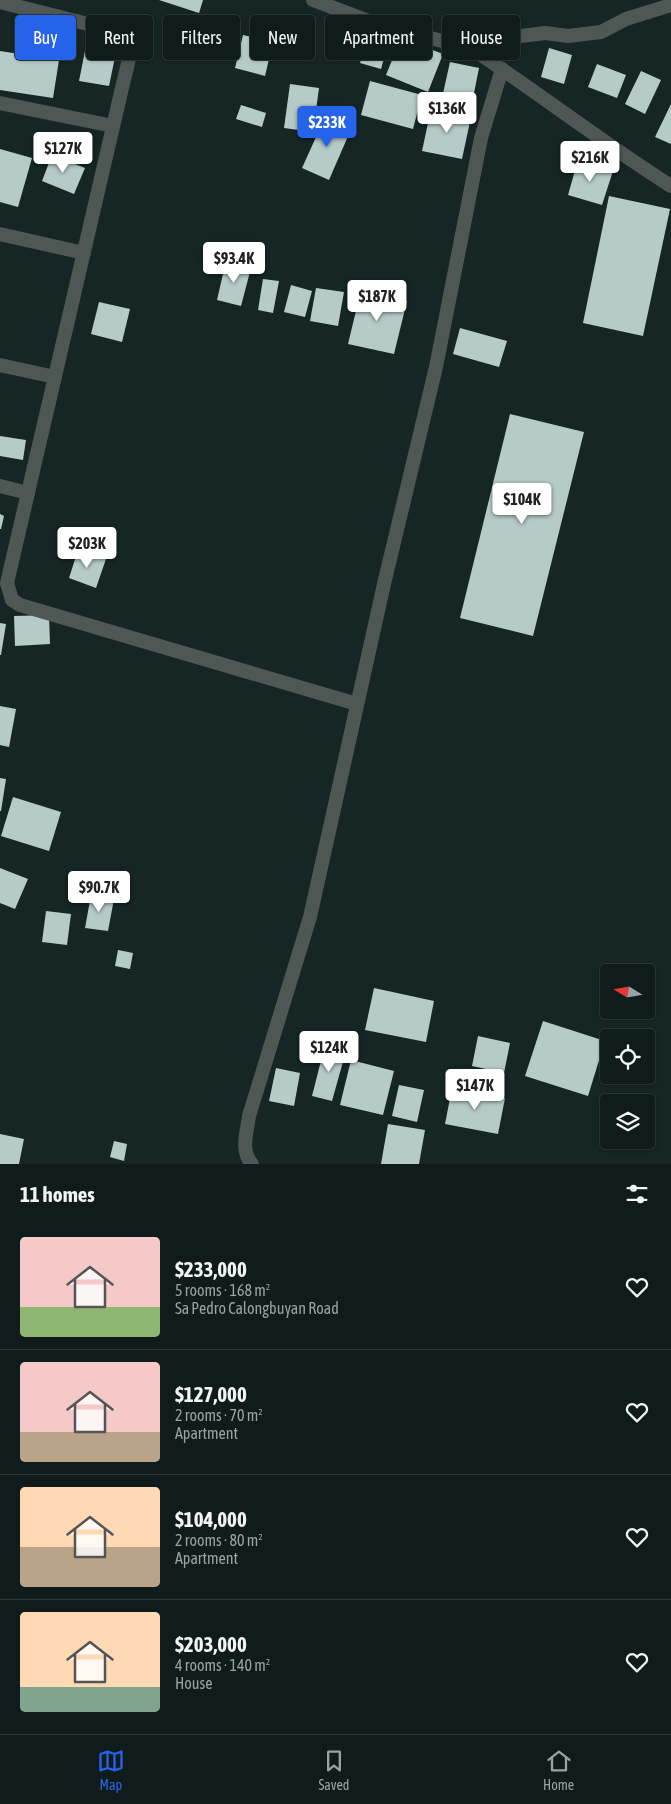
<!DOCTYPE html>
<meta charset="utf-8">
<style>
:root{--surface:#101c1b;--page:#1e2928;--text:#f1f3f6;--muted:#9ca1a3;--line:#303a3a;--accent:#2563eb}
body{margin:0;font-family:"Asap Condensed",sans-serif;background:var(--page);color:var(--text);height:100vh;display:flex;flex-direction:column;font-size:19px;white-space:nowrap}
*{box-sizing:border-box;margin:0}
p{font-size:16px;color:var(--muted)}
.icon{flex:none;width:28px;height:28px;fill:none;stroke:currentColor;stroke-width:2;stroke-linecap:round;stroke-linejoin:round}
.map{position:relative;height:1164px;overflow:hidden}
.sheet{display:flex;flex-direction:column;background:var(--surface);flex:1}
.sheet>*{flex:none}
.banner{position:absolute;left:15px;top:15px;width:641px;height:45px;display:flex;gap:10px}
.needle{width:32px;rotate:281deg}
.tools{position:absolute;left:600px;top:964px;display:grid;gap:10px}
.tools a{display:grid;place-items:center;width:55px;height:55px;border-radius:5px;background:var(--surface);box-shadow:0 1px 4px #0004,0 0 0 1px var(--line);font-size:25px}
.price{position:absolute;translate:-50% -42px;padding:0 11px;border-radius:5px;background:#fff;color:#222;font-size:16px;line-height:32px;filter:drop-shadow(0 1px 2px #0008)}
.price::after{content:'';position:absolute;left:50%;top:30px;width:15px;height:11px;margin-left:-8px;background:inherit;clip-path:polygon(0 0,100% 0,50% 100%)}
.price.active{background:var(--accent);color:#fff}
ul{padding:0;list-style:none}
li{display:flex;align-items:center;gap:15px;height:125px;padding:0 20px}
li+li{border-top:1px solid var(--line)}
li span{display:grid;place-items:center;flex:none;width:140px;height:100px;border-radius:5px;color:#555}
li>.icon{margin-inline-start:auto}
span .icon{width:60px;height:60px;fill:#fffc;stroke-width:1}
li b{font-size:21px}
h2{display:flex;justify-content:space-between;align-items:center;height:60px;padding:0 20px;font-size:21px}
.chip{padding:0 18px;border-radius:5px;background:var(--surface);box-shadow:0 1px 4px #0004,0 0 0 1px var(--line);font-size:18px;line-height:45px}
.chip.active{background:var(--accent);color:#fff}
.dock{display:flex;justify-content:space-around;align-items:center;height:70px;border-top:1px solid var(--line);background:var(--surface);font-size:14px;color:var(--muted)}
.dock a{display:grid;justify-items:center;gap:2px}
.dock .active{color:var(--accent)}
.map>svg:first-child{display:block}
.building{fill:#b6cbc7}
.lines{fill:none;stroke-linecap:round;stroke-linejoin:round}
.minor{stroke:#4f5755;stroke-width:14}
</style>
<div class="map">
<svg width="671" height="1164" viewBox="0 0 671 1164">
<rect width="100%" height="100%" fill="#152624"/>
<!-- building -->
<g class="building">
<path d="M159,0H203L199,13Z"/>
<path d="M243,35L273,42L265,76L235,68Z"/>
<path d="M368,35L389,41L381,69L360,63Z"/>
<path d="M401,38L443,54L428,92L386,75Z"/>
<path d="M549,48L572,55L564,84L541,77Z"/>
<path d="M0,51L59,60L53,98L0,90Z"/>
<path d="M85,51L115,57L109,86L79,81Z"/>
<path d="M450,62L479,68L470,113L440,107Z"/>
<path d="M597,64L626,75L617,98L588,87Z"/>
<path d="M641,71L661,80L645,114L625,104Z"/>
<path d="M370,81L422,95L413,129L361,115Z"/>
<path d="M290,84L319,88L313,132L284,128Z"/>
<path d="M671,104V144L655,137Z"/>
<path d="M241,105L266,113L262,127L236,119Z"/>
<path d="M431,109L471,117L462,159L422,151Z"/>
<path d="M326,115L352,127L329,180L302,168Z"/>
<path d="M0,149L32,158L18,207L0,202Z"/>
<path d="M52,155L85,168L74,194L42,181Z"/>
<path d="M578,160L613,171L602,205L568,195Z"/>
<path d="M609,196L670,209L643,336L583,323Z"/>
<path d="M226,261L251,268L241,306L217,300Z"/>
<path d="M263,279L279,281L273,313L258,310Z"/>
<path d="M291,285L312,291L305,317L284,312Z"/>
<path d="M316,288L344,292L338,326L310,321Z"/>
<path d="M361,290L407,301L394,354L348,344Z"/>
<path d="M99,302L130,309L122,342L91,334Z"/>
<path d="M460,328L507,341L499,367L453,354Z"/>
<path d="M510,414L584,432L533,636L460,618Z"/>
<path d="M0,436L26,440L23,460L0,456Z"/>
<path d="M0,514L4,516L1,529H0Z"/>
<path d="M78,550L106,559L96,588L69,578Z"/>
<path d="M49,615L50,644L15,646L14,616Z"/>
<path d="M0,623L6,624L1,655H0Z"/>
<path d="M0,706L16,709L9,747L0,745Z"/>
<path d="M0,778L6,779L1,811H0Z"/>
<path d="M13,797L61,812L49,851L1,836Z"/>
<path d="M0,868L28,879L15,909L0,903Z"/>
<path d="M91,895L114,899L108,931L85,928Z"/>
<path d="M46,911L71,914L67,945L42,942Z"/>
<path d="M118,950L133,953L130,969L115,966Z"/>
<path d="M374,988L434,1001L426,1042L365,1030Z"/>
<path d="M543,1021L605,1041L588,1096L525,1076Z"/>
<path d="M478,1036L510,1043L504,1073L472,1066Z"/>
<path d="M325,1045L346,1051L332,1101L312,1096Z"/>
<path d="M351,1060L394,1071L383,1115L340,1105Z"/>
<path d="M276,1068L300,1073L294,1106L269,1101Z"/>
<path d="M462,1071L489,1075L487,1088L460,1084Z"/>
<path d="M399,1085L424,1090L417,1122L392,1116Z"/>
<path d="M452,1088L505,1098L498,1134L445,1124Z"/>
<path d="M388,1124L425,1130L419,1164H381Z"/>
<path d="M0,1134L24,1139L19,1164H0Z"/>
<path d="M114,1141L127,1144L124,1161L110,1157Z"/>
</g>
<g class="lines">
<!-- minor -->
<g class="minor">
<path d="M313,0L374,23L472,49L521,36L545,33L568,36L601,32L626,19L671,5"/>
<path d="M0,2L104,28C140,41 129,56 122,88L7,583L12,600L20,605L357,704"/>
<path d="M472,49C539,93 603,143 671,186"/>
<path d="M0,103L113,126"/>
<path d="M0,234L84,253"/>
<path d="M0,365L55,377"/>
<path d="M0,486L28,493"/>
<path d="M252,1164C240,1151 247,1132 249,1116L310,917L384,584L436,367L481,138L502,69"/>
</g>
</g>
</svg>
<div class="tools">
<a><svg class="needle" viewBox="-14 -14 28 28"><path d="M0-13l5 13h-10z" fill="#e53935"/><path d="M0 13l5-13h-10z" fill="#9ca1a3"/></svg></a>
<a><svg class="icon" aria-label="locate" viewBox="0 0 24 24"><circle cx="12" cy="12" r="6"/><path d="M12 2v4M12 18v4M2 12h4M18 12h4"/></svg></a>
<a><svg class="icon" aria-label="layers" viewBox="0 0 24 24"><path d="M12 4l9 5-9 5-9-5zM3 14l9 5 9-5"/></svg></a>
</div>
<b class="price" style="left:447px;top:134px">$136K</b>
<b class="price active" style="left:327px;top:148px">$233K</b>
<b class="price" style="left:63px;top:174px">$127K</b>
<b class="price" style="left:590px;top:183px">$216K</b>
<b class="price" style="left:234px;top:284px">$93.4K</b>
<b class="price" style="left:377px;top:322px">$187K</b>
<b class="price" style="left:522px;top:525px">$104K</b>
<b class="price" style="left:87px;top:569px">$203K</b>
<b class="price" style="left:99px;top:913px">$90.7K</b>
<b class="price" style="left:329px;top:1073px">$124K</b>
<b class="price" style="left:475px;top:1111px">$147K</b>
<div class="banner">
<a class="chip active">Buy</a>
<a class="chip">Rent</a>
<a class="chip">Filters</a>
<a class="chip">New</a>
<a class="chip">Apartment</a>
<a class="chip">House</a>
</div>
</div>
<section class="sheet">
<h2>11 homes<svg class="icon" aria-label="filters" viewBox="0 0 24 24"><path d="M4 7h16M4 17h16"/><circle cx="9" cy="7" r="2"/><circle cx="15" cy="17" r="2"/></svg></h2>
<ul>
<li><span style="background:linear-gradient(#f6c9c9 70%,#8fb573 0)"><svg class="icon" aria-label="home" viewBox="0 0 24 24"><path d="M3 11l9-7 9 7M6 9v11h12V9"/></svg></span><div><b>$233,000</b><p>5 rooms · 168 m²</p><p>Sa Pedro Calongbuyan Road</p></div><svg class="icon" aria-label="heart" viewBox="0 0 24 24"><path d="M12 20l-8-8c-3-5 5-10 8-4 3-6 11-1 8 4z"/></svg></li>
<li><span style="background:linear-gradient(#f6c9c9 70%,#b9a48a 0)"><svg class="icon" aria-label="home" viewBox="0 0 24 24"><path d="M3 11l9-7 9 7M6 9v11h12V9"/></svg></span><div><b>$127,000</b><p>2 rooms · 70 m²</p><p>Apartment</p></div><svg class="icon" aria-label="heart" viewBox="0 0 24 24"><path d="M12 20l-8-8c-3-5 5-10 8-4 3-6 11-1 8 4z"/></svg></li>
<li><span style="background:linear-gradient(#ffd9b3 60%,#b9a48a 0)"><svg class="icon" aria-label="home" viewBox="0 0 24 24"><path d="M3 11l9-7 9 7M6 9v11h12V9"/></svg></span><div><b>$104,000</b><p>2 rooms · 80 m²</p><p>Apartment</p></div><svg class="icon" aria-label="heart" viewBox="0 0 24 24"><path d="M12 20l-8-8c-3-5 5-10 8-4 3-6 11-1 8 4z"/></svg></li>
<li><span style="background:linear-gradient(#ffd9b3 75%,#7fa58c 0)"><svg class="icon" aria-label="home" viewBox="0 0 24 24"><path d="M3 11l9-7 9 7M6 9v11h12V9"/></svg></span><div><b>$203,000</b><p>4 rooms · 140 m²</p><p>House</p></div><svg class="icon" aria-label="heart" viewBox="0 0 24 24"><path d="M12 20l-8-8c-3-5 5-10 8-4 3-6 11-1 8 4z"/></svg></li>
</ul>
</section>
<nav class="dock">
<a class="active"><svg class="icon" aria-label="map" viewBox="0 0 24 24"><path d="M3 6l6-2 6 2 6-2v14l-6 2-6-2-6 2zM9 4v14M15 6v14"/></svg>Map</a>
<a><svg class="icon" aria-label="saved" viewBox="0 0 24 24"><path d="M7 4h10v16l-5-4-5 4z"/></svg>Saved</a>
<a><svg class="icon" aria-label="home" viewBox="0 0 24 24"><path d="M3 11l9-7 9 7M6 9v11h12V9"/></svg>Home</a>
</nav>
